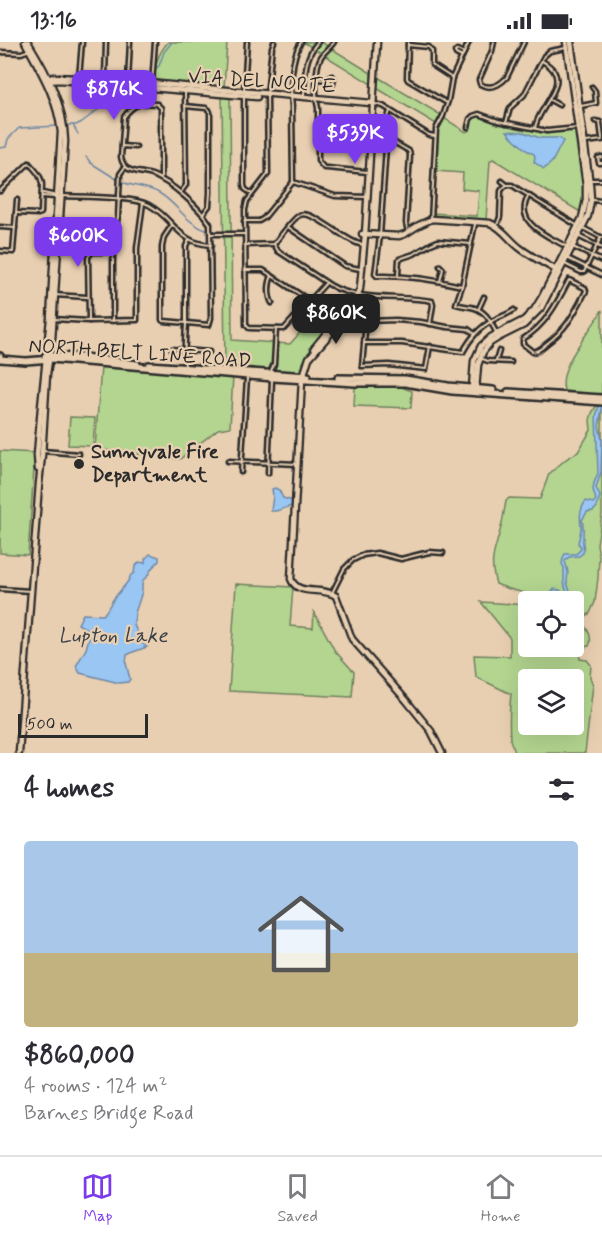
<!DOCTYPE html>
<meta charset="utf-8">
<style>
:root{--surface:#fff;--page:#f7f7f7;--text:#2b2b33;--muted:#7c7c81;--line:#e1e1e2;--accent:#7c3aed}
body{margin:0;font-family:Mynerve,sans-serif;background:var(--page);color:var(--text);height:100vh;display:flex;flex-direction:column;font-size:22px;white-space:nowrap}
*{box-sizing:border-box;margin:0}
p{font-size:20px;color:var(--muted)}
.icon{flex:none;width:33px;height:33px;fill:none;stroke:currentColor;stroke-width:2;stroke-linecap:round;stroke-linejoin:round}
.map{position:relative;height:711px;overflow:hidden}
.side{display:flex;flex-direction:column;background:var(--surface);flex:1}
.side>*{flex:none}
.buttons{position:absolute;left:518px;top:549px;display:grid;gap:12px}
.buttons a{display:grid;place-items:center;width:66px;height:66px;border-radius:6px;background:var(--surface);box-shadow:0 6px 24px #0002;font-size:30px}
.scale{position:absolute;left:18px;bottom:15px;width:130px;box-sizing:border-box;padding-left:6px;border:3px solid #2b2b2b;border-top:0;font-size:16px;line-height:21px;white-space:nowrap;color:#2b2b2b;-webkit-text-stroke:4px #e9cfb1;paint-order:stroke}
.price{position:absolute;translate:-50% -51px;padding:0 14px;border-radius:12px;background:var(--accent);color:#fff;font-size:20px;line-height:39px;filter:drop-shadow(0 2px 3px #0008)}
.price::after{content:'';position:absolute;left:50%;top:36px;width:18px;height:14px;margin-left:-9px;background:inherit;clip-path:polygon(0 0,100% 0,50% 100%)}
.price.current{background:#222;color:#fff}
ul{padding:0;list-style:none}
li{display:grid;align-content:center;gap:12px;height:318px;padding:0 24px}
li span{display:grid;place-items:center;height:186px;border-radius:6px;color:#555}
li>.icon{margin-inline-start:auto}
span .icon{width:108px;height:108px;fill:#fffc;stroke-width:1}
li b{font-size:26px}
h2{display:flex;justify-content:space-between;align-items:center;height:72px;padding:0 24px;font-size:26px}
.status{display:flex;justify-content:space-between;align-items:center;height:42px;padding:0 30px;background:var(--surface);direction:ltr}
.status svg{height:16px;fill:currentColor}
.tabs{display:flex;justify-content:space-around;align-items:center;height:84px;border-top:2px solid var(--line);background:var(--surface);font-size:16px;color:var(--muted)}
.tabs a{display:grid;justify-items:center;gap:3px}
.tabs .current{color:var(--accent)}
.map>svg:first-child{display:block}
.green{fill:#b3d590;stroke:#6f805e;stroke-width:1.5;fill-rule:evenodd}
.water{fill:#9ac6f4;stroke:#6e88a4;stroke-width:1.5}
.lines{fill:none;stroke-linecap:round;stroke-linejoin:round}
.stream{stroke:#6e88a4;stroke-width:1.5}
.street-casing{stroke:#2b2b2b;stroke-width:7}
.secondary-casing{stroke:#2b2b2b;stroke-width:9}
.primary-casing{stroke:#2b2b2b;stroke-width:10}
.street{stroke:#e9cfb1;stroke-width:2}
.secondary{stroke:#e9cfb1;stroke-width:4.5}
.primary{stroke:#e9cfb1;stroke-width:5}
.poi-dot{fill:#2b2b2b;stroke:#e9cfb1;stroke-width:2}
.labels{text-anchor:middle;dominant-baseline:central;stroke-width:4.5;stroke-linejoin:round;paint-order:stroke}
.street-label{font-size:20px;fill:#2b2b2b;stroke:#e9cfb1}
.poi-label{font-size:20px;font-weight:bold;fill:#2b2b2b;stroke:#e9cfb1;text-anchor:start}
.water-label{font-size:21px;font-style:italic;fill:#3c4249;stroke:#e9cfb1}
</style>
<div class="status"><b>13:16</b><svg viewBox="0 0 49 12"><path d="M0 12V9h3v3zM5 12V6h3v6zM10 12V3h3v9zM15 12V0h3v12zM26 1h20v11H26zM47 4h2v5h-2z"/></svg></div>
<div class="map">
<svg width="602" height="711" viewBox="0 0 602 711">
<rect width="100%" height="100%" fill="#e9cfb1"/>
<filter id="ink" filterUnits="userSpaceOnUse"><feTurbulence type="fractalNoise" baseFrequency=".0167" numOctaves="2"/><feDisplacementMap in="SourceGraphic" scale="12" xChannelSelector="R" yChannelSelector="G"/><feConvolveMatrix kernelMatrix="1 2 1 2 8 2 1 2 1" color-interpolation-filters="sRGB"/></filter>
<g filter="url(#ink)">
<!-- green -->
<g class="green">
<path d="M168,0H227L224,47L154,39C155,23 157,13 168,0Z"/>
<path d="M303,0H321L371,31V42Z"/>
<path d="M376,34L441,73L436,82L375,45Z"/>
<path d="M222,54H230L232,298L290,302L328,259L348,265C331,285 306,308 298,332L225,326Z"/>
<path d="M479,74L491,79L534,88L541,90V91L547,92L550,90L576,87L577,89L585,153L582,171L493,117L490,119L486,178L433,175V171L477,174L479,149L462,147L463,131L435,129L438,89L444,76L466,90L470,88L471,85L469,82C471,78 474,74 479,74Z"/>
<path d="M602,268V353L564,349C557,323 591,290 602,268Z"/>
<path d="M101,324L233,334L230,385L218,387L180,417L95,407Z"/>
<path d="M395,343L412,349L411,366L354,364L355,344Z"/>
<path d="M597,363L602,366V472L597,502L599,515L598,536L595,560L590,571L586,574L573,566V560C559,559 548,555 534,553C520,550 509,548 496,542C489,518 494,512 500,489C503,479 504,469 506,459L509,456L540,457L549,432L566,417L578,410L591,388L590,378L592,371Z"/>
<path d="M70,375L95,376L93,404L68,403Z"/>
<path d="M0,409L35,411L28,513L0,511Z"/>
<path d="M236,542L293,545L290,584L313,586L314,570L335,609L354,630L352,655L229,649Z"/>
<path d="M481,560L528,563V604H573V573C582,581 595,591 589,604L583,605L579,608L580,617L587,618L591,623L590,635L593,643L585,711H515C514,705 511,703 510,697C509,681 509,668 511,652L476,635L474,613L510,614V596ZM528,638H573V682H528Z"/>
</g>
<!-- water -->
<g class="water">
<path d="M507,89L523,90L540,96H559L563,99L552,120L544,127L534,120L535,115L534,112L526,108L512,95Z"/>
<path d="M602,354V366L599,384L602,398L601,430L596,446L600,454L597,465L593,469L587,470L582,478C584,485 583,490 583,497C582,503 585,505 583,511L579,514L569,515L565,519L568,530L567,540L571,553L565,558L561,555L557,551L554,550V553L558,559H555L550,551L554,547L560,548L564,554H566L567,553L564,540V526L562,522L563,516L565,512H576L580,508L581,505L578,501C579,496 581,490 581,485C580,475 579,468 586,459L593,461L596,458L593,448L594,441L598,431L596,374Z"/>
<path d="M275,446L279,448L283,456L293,459L292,464L276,469H271L273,454L272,447Z"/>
<path d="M150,512L159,515V519L152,526L147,535L143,538L142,543V550L135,571L134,583L143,602L147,605L133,610L127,613L126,621L130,637L128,640L119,641L80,631L76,624L86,607L90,592L87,587L78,582L83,572L103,573C109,567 110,561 115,555C119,550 124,545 128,539C133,531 127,536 134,531L135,525L139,520L145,521V517Z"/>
</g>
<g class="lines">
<!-- stream -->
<g class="stream">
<path d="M139,39L159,24L164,10L172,0"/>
<path d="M67,83H76L82,80L121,50L131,46"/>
<path d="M73,83L78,92"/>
<path d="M0,106L6,105L8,97L19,86L59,84"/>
<path d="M86,115L91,121L118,138"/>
<path d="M122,140C134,145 147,144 159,151C178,162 185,181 208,189"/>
</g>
<defs>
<g id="street">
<path d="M274,0L272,5L267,53L268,132L247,159L245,168L246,283L249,286L284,287L326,241"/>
<path d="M334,0C330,6 324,10 321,15C315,25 315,55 318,66V119L324,126H327L367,130"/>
<path d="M408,0L407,36L408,38L447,61"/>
<path d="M494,0L492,9L479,38L480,42C490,48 500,43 507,35L524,0"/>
<path d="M408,3L429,5L432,9V23L452,36"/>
<path d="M0,10L21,11L30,8"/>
<path d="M462,15L456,12L455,10L457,8L464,11"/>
<path d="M332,34L334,36L333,42L332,43L330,41V35Z"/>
<path d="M79,36L82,0"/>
<path d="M105,36L106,0"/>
<path d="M317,37L329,38"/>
<path d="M128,39L130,0"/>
<path d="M152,42L155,0"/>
<path d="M244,48L247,0"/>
<path d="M244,54V143L245,147L252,152"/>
<path d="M304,54C305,34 304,15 318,0"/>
<path d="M550,58L559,63"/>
<path d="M150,60L151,48"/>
<path d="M375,62L383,64L429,93L435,94"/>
<path d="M185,64L206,66L209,68L210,70V151L209,164L203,172"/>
<path d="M581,64L596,61L595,49L592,45"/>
<path d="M390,69L388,75L380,194L375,232L377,234C407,233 432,237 462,244"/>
<path d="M595,79L600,80L602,96"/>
<path d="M506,81L510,66L524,53L544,14L550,9L566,6"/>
<path d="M468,85L470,77L473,74L479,72L498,79L547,89L578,86"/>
<path d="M535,86C538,63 577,38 542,19"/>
<path d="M386,97L390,98L409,109L410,113L406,181L408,190"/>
<path d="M586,100L602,98"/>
<path d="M318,101L371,106"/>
<path d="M122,104L136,105"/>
<path d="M602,115L598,116L599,121H602"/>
<path d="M125,125C133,131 143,130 152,133C171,140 199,165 210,182L211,276L209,283L164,279L162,278V205L164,195L172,183"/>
<path d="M125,125L122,119L121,115L124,75C133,62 142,60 157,62L161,66V136"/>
<path d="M591,138H602"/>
<path d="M502,139L507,143H512L518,147L578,184"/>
<path d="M293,140L335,154L368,155"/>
<path d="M0,149L29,121C35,128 41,133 42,142L41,171L38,172L16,171"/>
<path d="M181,150L186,143L185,49"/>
<path d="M43,151L57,154"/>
<path d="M529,153C512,181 548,194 567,205"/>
<path d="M42,154L55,155"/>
<path d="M61,154C82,155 132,154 149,163C175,177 177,201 211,203"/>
<path d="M592,158L602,159"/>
<path d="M431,178L436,87L443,74L448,59L452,36L469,0"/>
<path d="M244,179H259L264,176L293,140L292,65C290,46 291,16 301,0"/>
<path d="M475,182L462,244L456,262C461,264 466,264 471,265C486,268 490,279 496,290"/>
<path d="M497,183L500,175L501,149L503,146L507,143"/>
<path d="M0,185L15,186"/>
<path d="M288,185L345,224L360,227"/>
<path d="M583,186L602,196"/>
<path d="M211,192H244"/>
<path d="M578,194L602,206"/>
<path d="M274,202L278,209L330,243C358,260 401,253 432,259L433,263L430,282"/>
<path d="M245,203L274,202C280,195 291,179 298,174C311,164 346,202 364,203"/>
<path d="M573,205L602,219"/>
<path d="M0,209L13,210L17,158"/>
<path d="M567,216L602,233"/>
<path d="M565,222L581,230H584L601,195"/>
<path d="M245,228H263L310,259"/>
<path d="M398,233L399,217L414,212L431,202L438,199L471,202"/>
<path d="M569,238L585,246L586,249C574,272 567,287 545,303C541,307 538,309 533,310L523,302V297C546,283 557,261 569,238Z"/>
<path d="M440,239L443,227L440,224"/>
<path d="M54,253L87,255"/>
<path d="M272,261C268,254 268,242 272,234"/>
<path d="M479,266L484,255"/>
<path d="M53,277L89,279L137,278V206L143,161"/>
<path d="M89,279L88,215L92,210H113"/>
<path d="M113,279V198L118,175L120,132L125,125"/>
<path d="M364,301H402L463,310C470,297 478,286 492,279C499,275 507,273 514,268"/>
<path d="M430,304L426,327L389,323L362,324L366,279L396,278L421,280L447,285L468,287L475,292"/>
<path d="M172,307L209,310"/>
<path d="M480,316L488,319L511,320"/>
<path d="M496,319L499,309"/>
<path d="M185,323L184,317L186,282V204L189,198"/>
<path d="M271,329L274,322L276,287"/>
<path d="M43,409L79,412"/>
<path d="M228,419L297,422"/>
<path d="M241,430L247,336"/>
<path d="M268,431L272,338"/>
<path d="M0,547L30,549"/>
<path d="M332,551L344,527L353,518L363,513L377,511L401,517L429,510L443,511"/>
</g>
<g id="secondary">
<path d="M25,0C41,30 57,55 61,90L50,277L41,365L37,413L38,427"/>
<path d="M377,0L365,193L360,247L351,268L309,316L302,338L291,537C298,555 322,544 336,554L352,597L406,658L431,689L442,711"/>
<path d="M48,37L54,35L104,37L371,61L373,62"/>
<path d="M47,39L59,38L257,55"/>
<path d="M362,192L399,194L405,192L419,183L432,177L490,181C503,186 509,198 520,206C532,215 545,222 558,229"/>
<path d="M314,306L328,289"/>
<path d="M476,347L478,323L483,310L490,301L498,296L524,283L541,266L588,174L591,158L590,143L571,0"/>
<path d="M473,348L472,346L474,319L481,304L491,295L524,278L534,268L542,255L582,176L586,158V143L566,0"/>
<path d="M19,711L39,442L42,413L47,332L52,298L65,99C64,62 47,31 28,0"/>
</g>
<g id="primary">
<path d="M0,314V317L26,319L51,317L273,336L355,341H405L452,349L602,360"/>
<path d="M45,314L84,315L137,322"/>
<path d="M149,323L308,334"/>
<path d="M338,336L405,337L448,344L493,348"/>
<path d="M508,350L602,356"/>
</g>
</defs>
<!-- street casing -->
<use href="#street" class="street-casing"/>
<!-- secondary casing -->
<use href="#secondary" class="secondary-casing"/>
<!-- primary casing -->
<use href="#primary" class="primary-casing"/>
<!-- street -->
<use href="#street" class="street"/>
<!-- secondary -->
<use href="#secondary" class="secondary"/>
<!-- primary -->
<use href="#primary" class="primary"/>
</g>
</g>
<!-- markers -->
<circle class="poi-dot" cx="79" cy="422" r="6"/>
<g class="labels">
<!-- street labels -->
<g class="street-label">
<text transform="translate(262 40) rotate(4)">VIA DEL NORTE</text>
<text transform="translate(140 312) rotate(4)">NORTH BELT LINE ROAD</text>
</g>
<!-- poi labels -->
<g class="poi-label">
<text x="91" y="410">Sunnyvale Fire<tspan x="91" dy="23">Department</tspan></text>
</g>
<!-- water labels -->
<g class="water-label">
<text x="113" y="594">Lupton Lake</text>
</g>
</g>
</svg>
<div class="buttons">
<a><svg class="icon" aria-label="locate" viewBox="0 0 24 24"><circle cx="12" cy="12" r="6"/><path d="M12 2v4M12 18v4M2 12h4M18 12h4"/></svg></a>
<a><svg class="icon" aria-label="layers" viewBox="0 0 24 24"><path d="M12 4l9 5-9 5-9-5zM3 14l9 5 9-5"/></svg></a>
</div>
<div class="scale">500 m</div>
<b class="price" style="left:114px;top:79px">$876K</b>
<b class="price" style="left:355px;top:123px">$539K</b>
<b class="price" style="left:78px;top:226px">$600K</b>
<b class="price current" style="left:336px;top:303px">$860K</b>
</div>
<section class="side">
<h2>4 homes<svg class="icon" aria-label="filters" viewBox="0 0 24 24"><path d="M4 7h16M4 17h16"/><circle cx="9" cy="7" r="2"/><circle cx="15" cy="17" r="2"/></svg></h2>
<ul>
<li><span style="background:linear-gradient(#a9c7e8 60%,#c2b280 0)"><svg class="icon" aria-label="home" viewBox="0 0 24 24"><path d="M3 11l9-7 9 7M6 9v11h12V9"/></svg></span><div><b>$860,000</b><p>4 rooms · 124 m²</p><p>Barnes Bridge Road</p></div></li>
</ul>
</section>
<nav class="tabs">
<a class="current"><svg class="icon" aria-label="map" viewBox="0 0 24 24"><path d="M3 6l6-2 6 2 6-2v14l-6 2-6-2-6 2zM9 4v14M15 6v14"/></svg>Map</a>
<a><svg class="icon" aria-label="saved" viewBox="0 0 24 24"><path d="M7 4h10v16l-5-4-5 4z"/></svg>Saved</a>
<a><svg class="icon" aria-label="home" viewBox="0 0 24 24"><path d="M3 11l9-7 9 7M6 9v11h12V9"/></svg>Home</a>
</nav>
